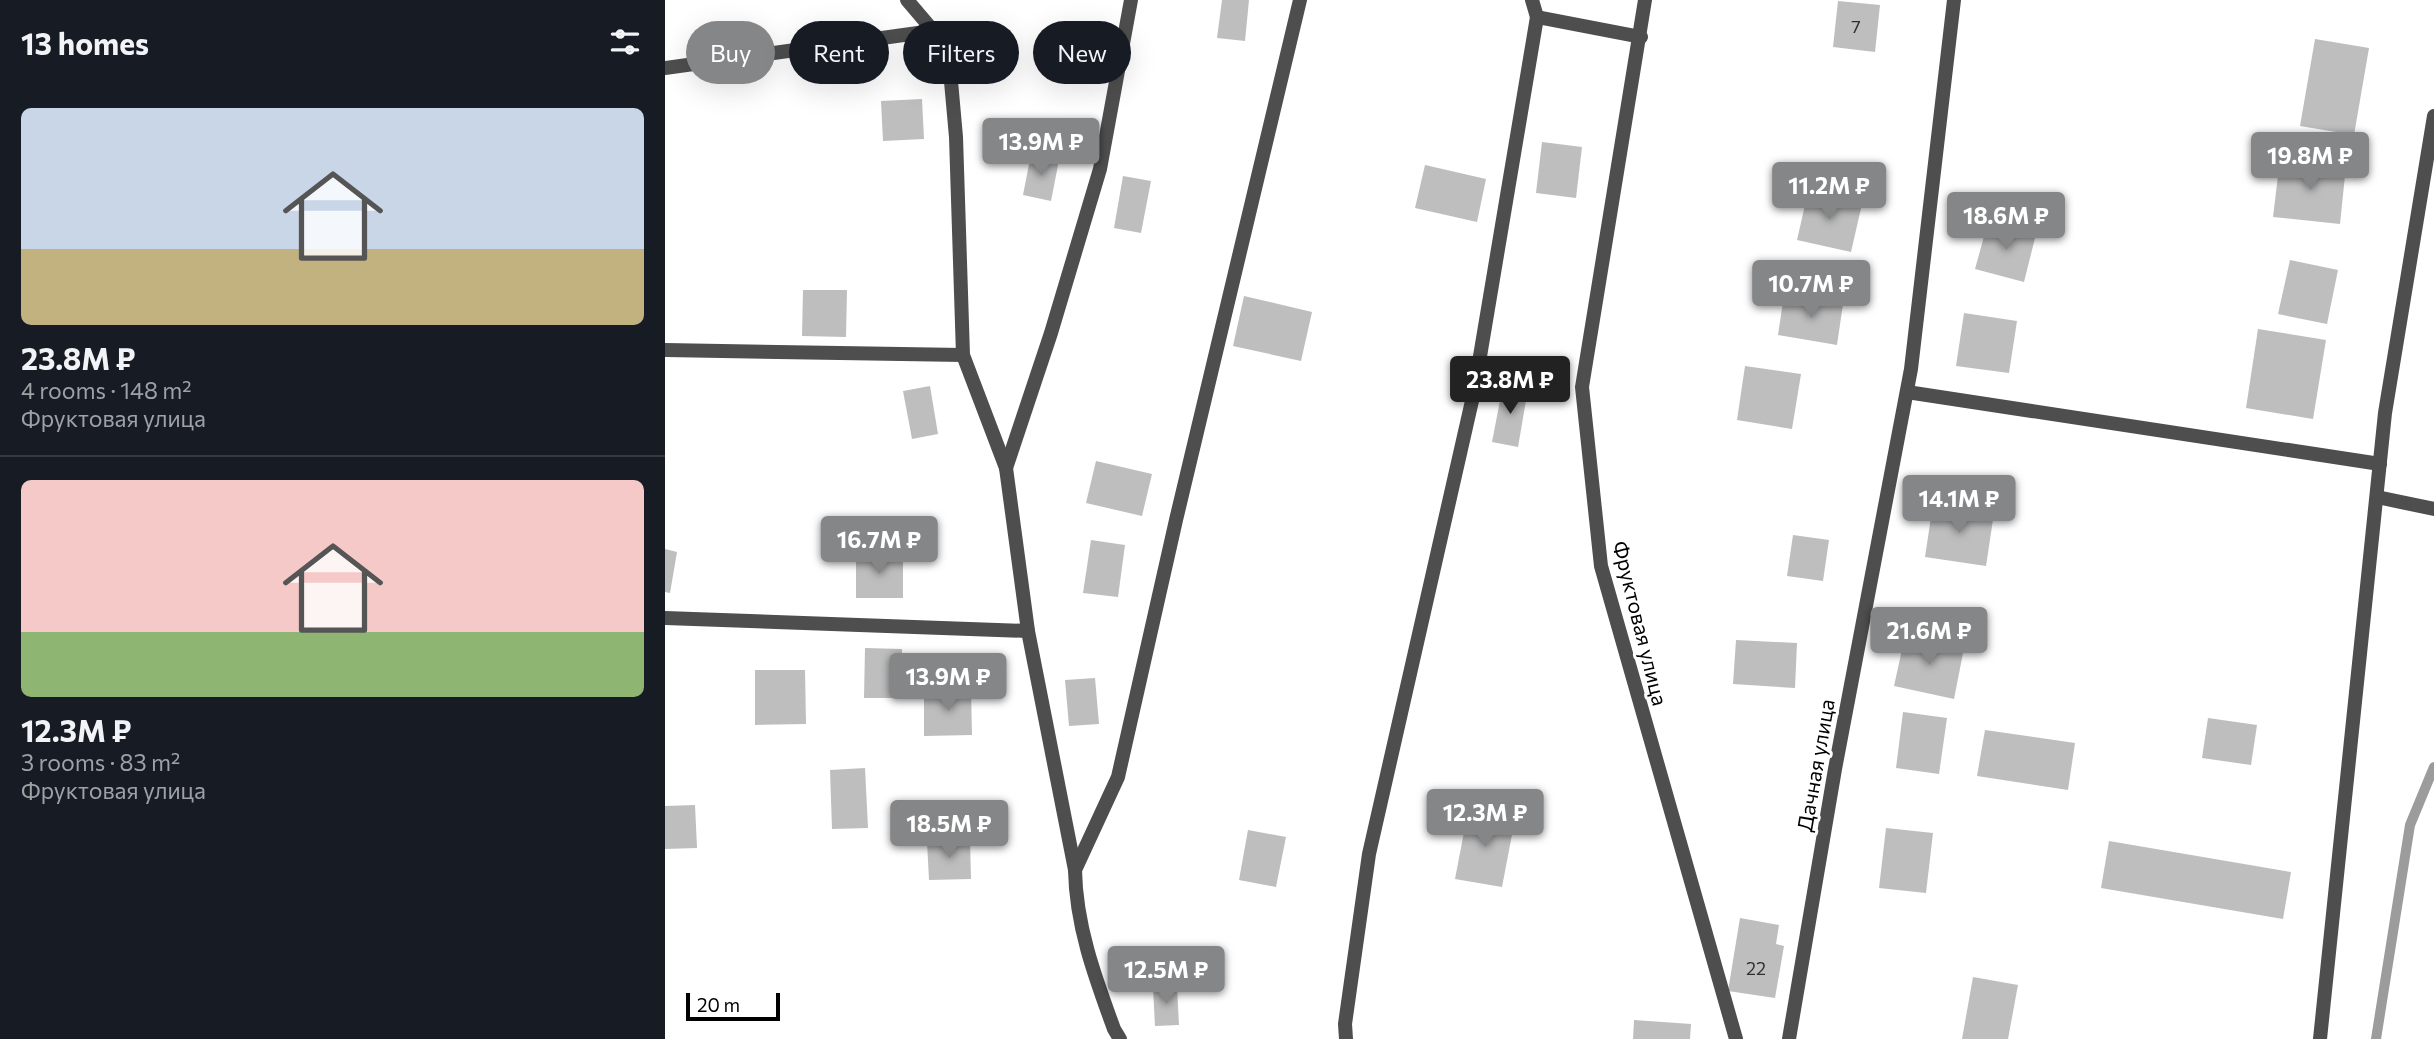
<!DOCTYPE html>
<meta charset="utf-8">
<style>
:root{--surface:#171b24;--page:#20242c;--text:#f1f3f6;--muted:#9ea1a6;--line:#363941;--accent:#858687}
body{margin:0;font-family:Commissioner,sans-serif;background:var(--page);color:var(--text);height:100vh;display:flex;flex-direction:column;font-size:26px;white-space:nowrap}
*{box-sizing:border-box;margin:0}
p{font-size:23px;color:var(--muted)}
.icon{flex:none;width:38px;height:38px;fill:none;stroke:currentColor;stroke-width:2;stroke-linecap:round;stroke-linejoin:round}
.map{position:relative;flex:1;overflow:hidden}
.side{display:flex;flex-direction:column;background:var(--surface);width:665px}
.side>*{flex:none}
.banner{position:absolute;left:21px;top:21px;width:665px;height:63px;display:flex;gap:14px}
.scale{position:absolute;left:21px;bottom:18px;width:94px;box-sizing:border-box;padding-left:7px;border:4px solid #000;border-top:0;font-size:19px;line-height:24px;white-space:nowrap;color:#000;-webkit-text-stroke:5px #fff;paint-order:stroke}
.price{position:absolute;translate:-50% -60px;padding:0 16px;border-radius:7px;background:var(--accent);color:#fff;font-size:23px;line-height:46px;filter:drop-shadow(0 2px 4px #0008)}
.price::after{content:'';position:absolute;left:50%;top:42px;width:21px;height:16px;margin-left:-10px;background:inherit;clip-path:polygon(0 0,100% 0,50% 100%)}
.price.on{background:#222;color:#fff}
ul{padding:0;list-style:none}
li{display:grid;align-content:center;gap:14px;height:371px;padding:0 21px}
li+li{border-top:2px solid var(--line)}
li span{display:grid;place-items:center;height:217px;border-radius:10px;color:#555}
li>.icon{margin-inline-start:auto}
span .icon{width:126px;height:126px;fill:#fffc;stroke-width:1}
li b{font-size:30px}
h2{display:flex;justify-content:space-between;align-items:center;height:84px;padding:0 21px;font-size:30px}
.pill{padding:0 24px;border-radius:32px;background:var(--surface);box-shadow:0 7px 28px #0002;font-size:24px;line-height:63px}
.pill.on{background:var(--accent);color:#fff}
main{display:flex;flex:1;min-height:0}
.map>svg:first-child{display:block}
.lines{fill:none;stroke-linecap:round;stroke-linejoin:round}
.stream{stroke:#9c9c9c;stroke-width:10}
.building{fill:#bebebe}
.lane{stroke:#4e4e4e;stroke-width:14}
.street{stroke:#4e4e4e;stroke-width:14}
.labels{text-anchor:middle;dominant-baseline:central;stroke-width:6;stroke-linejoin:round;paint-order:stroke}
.number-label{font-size:18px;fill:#303030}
.street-label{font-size:21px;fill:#000;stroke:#fff}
</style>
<main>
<section class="side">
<h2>13 homes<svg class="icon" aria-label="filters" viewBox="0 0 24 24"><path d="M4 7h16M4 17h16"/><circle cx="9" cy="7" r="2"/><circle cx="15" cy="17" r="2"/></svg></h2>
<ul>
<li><span style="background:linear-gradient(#c9d6e8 65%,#c2b280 0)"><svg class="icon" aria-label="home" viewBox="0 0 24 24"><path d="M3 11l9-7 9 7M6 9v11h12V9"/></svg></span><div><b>23.8M ₽</b><p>4 rooms · 148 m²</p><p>Фруктовая улица</p></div></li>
<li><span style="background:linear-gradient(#f6c9c9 70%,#8fb573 0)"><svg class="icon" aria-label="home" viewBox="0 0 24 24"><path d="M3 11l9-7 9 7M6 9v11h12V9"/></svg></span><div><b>12.3M ₽</b><p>3 rooms · 83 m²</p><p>Фруктовая улица</p></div></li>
</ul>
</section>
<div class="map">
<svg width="1769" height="1039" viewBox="0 0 1769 1039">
<rect width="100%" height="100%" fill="#fff"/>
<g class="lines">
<!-- stream -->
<path class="stream" d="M1711,1039L1745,825L1769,767"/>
</g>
<!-- building -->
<g class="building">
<path d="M557,0H584L580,41L552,38Z"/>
<path d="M1173,1L1215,5L1210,52L1168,47Z"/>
<path d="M1650,39L1704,48L1689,135L1635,126Z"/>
<path d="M257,99L259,139L218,141L216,101Z"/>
<path d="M877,142L917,147L911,198L871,193Z"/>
<path d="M366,154L394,160L386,201L358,195Z"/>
<path d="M1615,159L1681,166L1675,224L1608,217Z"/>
<path d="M760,165L821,179L812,222L750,208Z"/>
<path d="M458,176L486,181L476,233L449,228Z"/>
<path d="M1143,192L1197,204L1186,252L1132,240Z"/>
<path d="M1323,222L1371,234L1359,282L1310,269Z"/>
<path d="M1625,260L1673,270L1662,324L1613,314Z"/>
<path d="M138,290H182L181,337L137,336Z"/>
<path d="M1119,295L1178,304L1172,345L1113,335Z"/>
<path d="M579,296L647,312L636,361L568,346Z"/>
<path d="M1299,313L1352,321L1344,373L1291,366Z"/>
<path d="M1593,329L1661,340L1648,419L1581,408Z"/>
<path d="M1080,366L1136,374L1127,429L1072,420Z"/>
<path d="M838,385L863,389L853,447L827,442Z"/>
<path d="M265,386L273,434L247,439L238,391Z"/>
<path d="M431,461L487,474L477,516L421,503Z"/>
<path d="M1268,504L1329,513L1321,566L1260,557Z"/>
<path d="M1128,535L1164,540L1158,581L1122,576Z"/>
<path d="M426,540L460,545L453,597L418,593Z"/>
<path d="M0,549L12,552L5,593L0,592Z"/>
<rect x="191" y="553" width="47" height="45"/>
<path d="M1240,636L1299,648L1289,699L1229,686Z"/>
<path d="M1071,640L1132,643L1130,688L1068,684Z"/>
<path d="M200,648L237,649V698H199Z"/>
<path d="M90,670H140L141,724L90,725Z"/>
<path d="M430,678L434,724L404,726L400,680Z"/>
<path d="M306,689L307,735L259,736V690Z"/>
<path d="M1238,712L1282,718L1274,774L1231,768Z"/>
<path d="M1543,718L1592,725L1586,765L1537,758Z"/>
<path d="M1320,730L1410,743L1403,790L1312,776Z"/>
<path d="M200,768L203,828L167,829L165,770Z"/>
<path d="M30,805L32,848L0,849V806Z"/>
<path d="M803,811L850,819L837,887L790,879Z"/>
<path d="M1221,828L1268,833L1261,893L1214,888Z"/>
<path d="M583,830L621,837L611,887L574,880Z"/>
<path d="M305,840L306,879L264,880L262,842Z"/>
<path d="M1444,841L1626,872L1618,919L1436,888Z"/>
<path d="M1075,918L1114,925L1111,944L1119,946L1110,998L1063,991Z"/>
<path d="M1308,977L1353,985L1343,1039H1297Z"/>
<path d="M512,987L514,1025L490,1026L488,988Z"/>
<path d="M969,1020L1026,1024L1025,1039H968Z"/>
</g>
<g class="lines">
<!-- lane -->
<g class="lane">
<path d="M242,0L282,47"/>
<path d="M867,0L872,17"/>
<path d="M0,618L363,631"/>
</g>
<!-- street -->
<g class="street">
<path d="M980,0L917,387L936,566L1071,1039"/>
<path d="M0,68L253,33L283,48L291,137L298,355L341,468L363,631L410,870C411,926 430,977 449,1029L455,1039"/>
<path d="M0,350L298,355"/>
<path d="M1242,392L1715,464"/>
<path d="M341,468L386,333L435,169L466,0"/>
<path d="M1712,497L1769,509"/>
<path d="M410,870L453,777L511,520L635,0"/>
<path d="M681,1039L680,1024L704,854L809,392L872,17L976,37"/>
<path d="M1124,1039L1170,769L1246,369L1289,0"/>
<path d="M1655,1039L1720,413L1769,116"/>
</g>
</g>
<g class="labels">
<!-- number labels -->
<g class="number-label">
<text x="1191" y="26">7</text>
<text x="1091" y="968">22</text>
</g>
<!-- street labels -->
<g class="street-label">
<text transform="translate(976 623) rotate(76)">Фруктовая улица</text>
<text transform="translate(1150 765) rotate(-80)">Дачная улица</text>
</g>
</g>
</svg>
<div class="scale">20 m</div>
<b class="price" style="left:376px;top:178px">13.9M ₽</b>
<b class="price" style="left:1645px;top:192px">19.8M ₽</b>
<b class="price" style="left:1164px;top:222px">11.2M ₽</b>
<b class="price" style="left:1341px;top:252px">18.6M ₽</b>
<b class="price" style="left:1146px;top:320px">10.7M ₽</b>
<b class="price on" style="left:845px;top:416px">23.8M ₽</b>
<b class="price" style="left:1294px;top:535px">14.1M ₽</b>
<b class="price" style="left:214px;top:576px">16.7M ₽</b>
<b class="price" style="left:1264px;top:667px">21.6M ₽</b>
<b class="price" style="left:283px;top:713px">13.9M ₽</b>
<b class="price" style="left:820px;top:849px">12.3M ₽</b>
<b class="price" style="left:284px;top:860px">18.5M ₽</b>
<b class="price" style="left:501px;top:1006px">12.5M ₽</b>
<div class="banner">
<a class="pill on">Buy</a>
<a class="pill">Rent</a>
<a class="pill">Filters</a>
<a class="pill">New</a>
</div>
</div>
</main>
